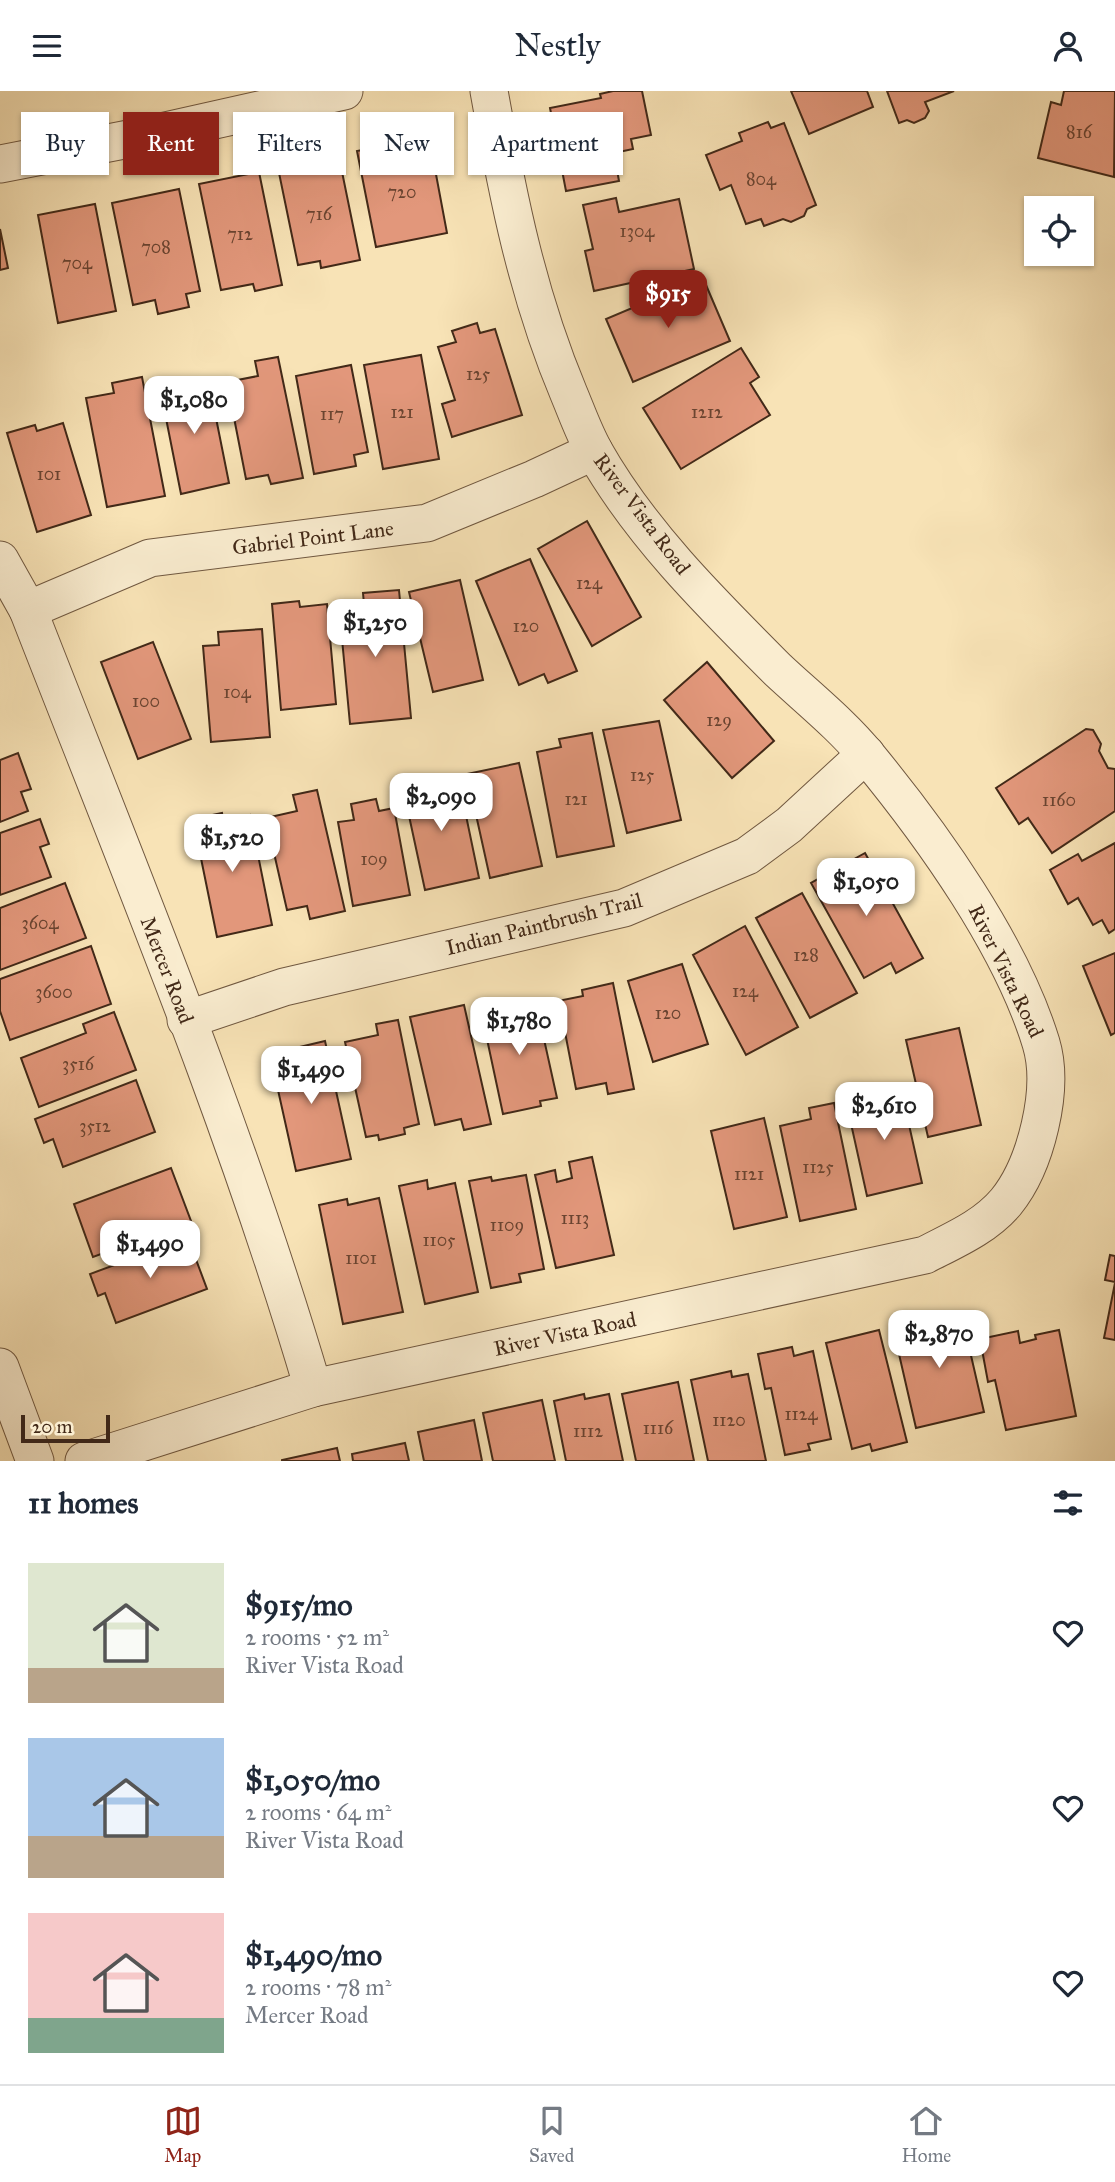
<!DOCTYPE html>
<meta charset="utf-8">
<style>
:root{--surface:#fff;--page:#f2f2f3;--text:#1f2937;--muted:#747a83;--line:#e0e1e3;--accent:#8f2418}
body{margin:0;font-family:"IM FELL Great Primer",serif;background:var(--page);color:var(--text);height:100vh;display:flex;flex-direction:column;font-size:26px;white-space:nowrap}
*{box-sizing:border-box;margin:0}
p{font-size:23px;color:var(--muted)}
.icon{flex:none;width:38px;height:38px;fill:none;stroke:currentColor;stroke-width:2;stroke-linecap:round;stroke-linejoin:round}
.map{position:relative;height:1370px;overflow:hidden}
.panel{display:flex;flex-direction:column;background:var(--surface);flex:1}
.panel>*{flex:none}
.top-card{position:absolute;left:21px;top:21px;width:700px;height:63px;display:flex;gap:14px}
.fabs{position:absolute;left:1024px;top:105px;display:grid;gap:14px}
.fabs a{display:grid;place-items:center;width:70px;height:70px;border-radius:0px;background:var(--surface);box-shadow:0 2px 5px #0004;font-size:35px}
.scale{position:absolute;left:21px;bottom:18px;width:89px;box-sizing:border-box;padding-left:7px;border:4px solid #422918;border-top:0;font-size:19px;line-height:24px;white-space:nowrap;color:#422918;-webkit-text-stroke:5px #faedd0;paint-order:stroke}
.price{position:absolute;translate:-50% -60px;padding:0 16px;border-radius:14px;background:#fff;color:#222;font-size:23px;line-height:46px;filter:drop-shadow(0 2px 4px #0008)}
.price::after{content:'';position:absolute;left:50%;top:42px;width:21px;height:16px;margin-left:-10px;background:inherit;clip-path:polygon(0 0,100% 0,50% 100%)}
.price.active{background:var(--accent);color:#fff}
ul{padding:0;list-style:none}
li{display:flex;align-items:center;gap:21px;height:175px;padding:0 28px}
li span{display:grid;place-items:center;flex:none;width:196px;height:140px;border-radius:0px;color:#555}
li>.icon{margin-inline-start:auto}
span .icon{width:84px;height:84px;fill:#fffc;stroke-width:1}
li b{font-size:30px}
h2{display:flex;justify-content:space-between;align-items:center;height:84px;padding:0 28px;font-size:30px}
.pill{padding:0 24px;border-radius:0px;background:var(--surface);box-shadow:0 2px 5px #0004;font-size:24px;line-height:63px}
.pill.active{background:var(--accent);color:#fff}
header{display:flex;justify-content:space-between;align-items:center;height:91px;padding:0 28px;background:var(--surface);font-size:32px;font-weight:600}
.tab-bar{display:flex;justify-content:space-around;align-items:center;height:98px;border-top:2px solid var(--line);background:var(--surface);font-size:19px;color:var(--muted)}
.tab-bar a{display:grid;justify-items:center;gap:4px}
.tab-bar .active{color:var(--accent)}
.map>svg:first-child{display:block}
.building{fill:#e2977b;stroke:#422918;stroke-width:2}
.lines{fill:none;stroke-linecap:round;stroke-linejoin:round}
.minor-casing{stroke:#705840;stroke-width:39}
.minor{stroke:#faedd0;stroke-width:37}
.labels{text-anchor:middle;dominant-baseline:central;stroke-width:5;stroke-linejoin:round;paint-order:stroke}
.number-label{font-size:18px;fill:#6a4431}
.street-label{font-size:21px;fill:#422918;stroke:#faedd0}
</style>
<header><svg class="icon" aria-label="menu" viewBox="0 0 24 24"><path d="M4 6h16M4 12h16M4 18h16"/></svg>Nestly<svg class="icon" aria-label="person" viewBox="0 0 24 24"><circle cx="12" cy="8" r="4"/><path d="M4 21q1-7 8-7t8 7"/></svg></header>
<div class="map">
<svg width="1115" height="1370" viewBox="0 0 1115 1370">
<rect width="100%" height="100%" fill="#f8e3b6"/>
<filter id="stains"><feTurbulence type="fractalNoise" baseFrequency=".00286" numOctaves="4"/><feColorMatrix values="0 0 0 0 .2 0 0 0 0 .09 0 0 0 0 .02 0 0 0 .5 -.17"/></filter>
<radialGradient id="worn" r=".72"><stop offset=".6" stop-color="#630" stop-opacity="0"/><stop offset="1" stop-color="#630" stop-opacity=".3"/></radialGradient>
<!-- building -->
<g class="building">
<path d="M613,0H642L651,44L631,48L633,58L614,62L619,90L566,100L550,17L601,7L600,3Z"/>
<path d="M791,0H867L873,16L809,43Z"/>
<path d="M887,0H954L925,11L929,20L925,27L914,32L907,29L899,32Z"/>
<path d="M1064,0H1115L1114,86L1038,67L1051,11L1061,14Z"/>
<path d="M768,31L771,37L784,32L816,114L807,118L804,125L791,131L783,128L764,135L761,128L746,133L731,94L720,99L706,64L742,50L739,42Z"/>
<path d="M429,46L447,142L376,156L357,60Z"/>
<path d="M318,69L319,75L340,71L360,169L321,177L320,170L298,174L278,77Z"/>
<path d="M259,81L282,194L255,200L253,193L221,199L199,93Z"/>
<path d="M179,98L200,200L186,203L189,216L158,223L155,209L133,214L112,112Z"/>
<path d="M616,107L619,121L679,108L694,178L594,200L585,160L593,158L583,114Z"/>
<path d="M95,113L116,220L58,232L38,124Z"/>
<path d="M0,138L8,177L0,179Z"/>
<path d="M703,187L730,250L633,291L606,228Z"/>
<path d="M477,232L480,242L495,238L522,324L452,346L442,313L455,309L438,256L456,251L452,240Z"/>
<path d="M741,257L759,286L750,292L770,324L681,378L643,317Z"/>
<path d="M421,264L439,368L383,378L364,274Z"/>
<path d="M278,266L303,387L271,393L268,384L246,388L227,291L258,285L255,270Z"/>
<path d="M351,274L368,361L354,364L356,375L314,383L296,285Z"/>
<path d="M142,286L165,405L107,416L86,307L114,302L112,292Z"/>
<path d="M208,287L229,392L181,403L160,297Z"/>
<path d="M63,332L91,424L37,441L7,342L35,334L37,340Z"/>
<path d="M587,430L641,526L592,555L538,458Z"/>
<path d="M530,468L577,580L548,592L544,583L519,594L476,490Z"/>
<path d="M460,489L483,589L433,601L409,501Z"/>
<path d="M399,499L411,627L350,633L339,516L364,513L363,502Z"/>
<path d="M299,510L300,516L327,513L336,613L281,619L272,513Z"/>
<path d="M262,538L270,646L211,651L203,555L219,554L218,541Z"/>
<path d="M153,551L191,648L138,668L101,571Z"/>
<path d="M707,571L774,650L732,687L664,609Z"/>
<path d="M659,630L681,729L627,742L603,639Z"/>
<path d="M1086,638L1093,639L1101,653L1099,660L1108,677L1115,678V720L1052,762L1028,727L1019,733L996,697Z"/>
<path d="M592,642L614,755L557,766L537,661L561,656L559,648Z"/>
<path d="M18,662L31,698L21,701L28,720L0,731V669Z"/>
<path d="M519,672L542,775L490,787L467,683Z"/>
<path d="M458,686L479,787L425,799L403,697Z"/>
<path d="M317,699L345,820L310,828L307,815L287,819L266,727L297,720L293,704Z"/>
<path d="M376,708L379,720L394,717L410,804L353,815L338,731L354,729L351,713Z"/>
<path d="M222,722L223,729L250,724L272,834L217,846L193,728Z"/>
<path d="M40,728L49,753L40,756L51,786L0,804V742Z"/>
<path d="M1115,752V838L1109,842L1102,829L1093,834L1078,807L1068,813L1050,779L1078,763L1082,770Z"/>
<path d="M865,762L923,867L896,882L891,872L864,887L811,792Z"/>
<path d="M65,792L86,847L0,879V817Z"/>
<path d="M802,802L857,902L810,927L756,827Z"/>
<path d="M745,835L798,936L746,964L693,864Z"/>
<path d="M91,855L111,913L10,949L0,920V888Z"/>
<path d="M1115,862V942L1111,944L1083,875Z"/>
<path d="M682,873L708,953L653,971L628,890Z"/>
<path d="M613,892L634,998L608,1003L606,992L576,998L564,936L558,938L553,911L583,905L582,899Z"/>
<path d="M519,911L520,916L536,912L557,1007L540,1010L541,1015L503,1023L481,920Z"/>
<path d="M464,914L491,1033L464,1039L461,1028L435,1034L410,926Z"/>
<path d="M114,921L136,979L39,1016L21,967L86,942L83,933Z"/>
<path d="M398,929L419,1033L404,1037L405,1043L379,1049L378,1044L366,1046L345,951L378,944L376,933Z"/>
<path d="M959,937L981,1034L928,1046L906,949Z"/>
<path d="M325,950L351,1068L296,1080L270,963Z"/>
<path d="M136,989L155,1041L63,1076L53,1048L44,1052L35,1028Z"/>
<path d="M901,998L922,1092L867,1105L846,1010Z"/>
<path d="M834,1012L856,1118L800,1130L780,1035L811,1028L809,1017Z"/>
<path d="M764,1027L787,1126L734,1138L711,1040Z"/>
<path d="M592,1066L614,1164L556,1177L535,1084L555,1079L557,1091L572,1087L569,1071Z"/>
<path d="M171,1077L191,1130L93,1166L74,1113Z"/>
<path d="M526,1084L544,1178L519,1183L521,1191L491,1197L469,1090L491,1086L492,1090Z"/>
<path d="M427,1089L428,1098L455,1092L478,1201L425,1213L399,1095Z"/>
<path d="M379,1107L403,1221L343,1233L319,1114L347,1108L348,1114Z"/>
<path d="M188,1147L207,1198L116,1232L105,1202L98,1205L90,1183Z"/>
<path d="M1110,1164L1115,1165V1191L1105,1189Z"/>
<path d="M1115,1192V1249L1104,1247Z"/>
<path d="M961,1221L984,1321L916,1337L893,1237Z"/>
<path d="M879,1239L907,1351L872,1360L870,1353L852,1358L826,1252Z"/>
<path d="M1059,1239L1076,1325L1006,1339L995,1289L988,1291L980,1248L1018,1240L1020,1252L1036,1248L1035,1244Z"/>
<path d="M792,1256L794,1265L813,1260L831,1348L808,1353L810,1359L785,1364L771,1297L765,1298L758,1263Z"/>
<path d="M731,1280L732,1286L748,1283L766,1370H708L691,1289Z"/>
<path d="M678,1291L694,1370H636L622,1303Z"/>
<path d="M584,1303L585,1308L609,1303L623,1370H566L554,1310Z"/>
<path d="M542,1309L555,1370H493L483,1322Z"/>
<path d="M474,1329L482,1370H424L418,1341Z"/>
<path d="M405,1352L409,1370H353L352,1363Z"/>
<path d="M337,1357L340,1370H282V1369Z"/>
</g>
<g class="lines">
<defs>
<g id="minor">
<path d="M0,73L134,47L344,0"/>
<path d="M0,469L28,519C128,776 235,1032 313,1297"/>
<path d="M28,519L150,467L427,432L534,388L594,360"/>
<path d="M186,929L284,896L624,817L747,765L789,734L866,663"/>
<path d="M0,1276L35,1370"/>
<path d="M84,1370L313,1297L925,1164C954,1149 985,1136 1006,1111C1036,1074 1055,998 1041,952C1011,854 933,745 868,666C842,634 808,607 778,579C711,512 641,443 594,360C584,342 577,322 569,303C527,203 508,106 489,0"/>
</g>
</defs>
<!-- minor casing -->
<use href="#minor" class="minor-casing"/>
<!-- minor -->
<use href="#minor" class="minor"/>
</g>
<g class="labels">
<!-- number labels -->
<g class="number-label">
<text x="1079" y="41">816</text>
<text x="761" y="88">804</text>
<text x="402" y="101">720</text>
<text x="319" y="123">716</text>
<text x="637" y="140">1304</text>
<text x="240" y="143">712</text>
<text x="156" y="156">708</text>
<text x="77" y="172">704</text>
<text x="478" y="283">125</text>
<text x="402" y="321">121</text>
<text x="707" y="321">1212</text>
<text x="332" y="323">117</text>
<text x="49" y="383">101</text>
<text x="589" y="492">124</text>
<text x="526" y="535">120</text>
<text x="237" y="601">104</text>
<text x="146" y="610">100</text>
<text x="719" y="629">129</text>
<text x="642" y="684">125</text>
<text x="576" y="708">121</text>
<text x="1059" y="709">1160</text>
<text x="374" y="768">109</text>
<text x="40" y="832">3604</text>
<text x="806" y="864">128</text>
<text x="745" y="900">124</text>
<text x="54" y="901">3600</text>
<text x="668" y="922">120</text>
<text x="78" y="973">3516</text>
<text x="95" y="1035">3512</text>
<text x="818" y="1076">1125</text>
<text x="749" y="1083">1121</text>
<text x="575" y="1127">1113</text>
<text x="507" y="1134">1109</text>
<text x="439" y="1149">1105</text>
<text x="361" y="1167">1101</text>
<text x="801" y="1323">1124</text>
<text x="729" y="1329">1120</text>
<text x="658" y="1337">1116</text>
<text x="588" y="1340">1112</text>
</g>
<!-- street labels -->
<g class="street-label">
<text transform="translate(642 423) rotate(53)">River Vista Road</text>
<text transform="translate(313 447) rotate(-7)">Gabriel Point Lane</text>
<text transform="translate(544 833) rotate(-14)">Indian Paintbrush Trail</text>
<text transform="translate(167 879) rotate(69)">Mercer Road</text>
<text transform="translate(1006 880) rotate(64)">River Vista Road</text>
<text transform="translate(565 1243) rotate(-12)">River Vista Road</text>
</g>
</g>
<rect width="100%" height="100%" filter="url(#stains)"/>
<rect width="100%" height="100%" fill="url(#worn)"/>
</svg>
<div class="fabs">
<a><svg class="icon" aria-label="locate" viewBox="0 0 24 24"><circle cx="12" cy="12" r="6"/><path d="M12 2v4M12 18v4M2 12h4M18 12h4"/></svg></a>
</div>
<div class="scale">20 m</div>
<b class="price active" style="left:668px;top:239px">$915</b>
<b class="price" style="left:194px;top:345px">$1,080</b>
<b class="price" style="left:375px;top:568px">$1,250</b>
<b class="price" style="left:441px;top:742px">$2,090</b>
<b class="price" style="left:232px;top:783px">$1,520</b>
<b class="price" style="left:866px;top:827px">$1,050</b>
<b class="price" style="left:519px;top:966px">$1,780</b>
<b class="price" style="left:311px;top:1015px">$1,490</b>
<b class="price" style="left:884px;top:1051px">$2,610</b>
<b class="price" style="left:150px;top:1189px">$1,490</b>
<b class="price" style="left:939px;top:1279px">$2,870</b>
<div class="top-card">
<a class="pill">Buy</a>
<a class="pill active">Rent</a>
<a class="pill">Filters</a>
<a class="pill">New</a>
<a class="pill">Apartment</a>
</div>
</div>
<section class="panel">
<h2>11 homes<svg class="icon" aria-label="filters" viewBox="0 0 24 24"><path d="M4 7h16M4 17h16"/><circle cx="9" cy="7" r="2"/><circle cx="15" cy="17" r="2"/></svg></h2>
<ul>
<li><span style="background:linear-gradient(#dfe7d0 75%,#b9a48a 0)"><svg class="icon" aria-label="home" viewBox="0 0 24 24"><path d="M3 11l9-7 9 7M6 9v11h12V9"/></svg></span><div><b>$915/mo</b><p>2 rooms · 52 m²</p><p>River Vista Road</p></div><svg class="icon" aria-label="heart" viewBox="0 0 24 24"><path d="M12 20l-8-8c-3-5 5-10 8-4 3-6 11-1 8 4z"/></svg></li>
<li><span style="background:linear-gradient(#a9c7e8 70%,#b9a48a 0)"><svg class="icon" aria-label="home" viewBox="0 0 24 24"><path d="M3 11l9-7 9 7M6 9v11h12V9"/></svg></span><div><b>$1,050/mo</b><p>2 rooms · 64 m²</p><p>River Vista Road</p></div><svg class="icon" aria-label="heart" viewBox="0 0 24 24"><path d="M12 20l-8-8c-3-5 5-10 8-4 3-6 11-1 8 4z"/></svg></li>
<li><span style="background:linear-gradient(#f6c9c9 75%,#7fa58c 0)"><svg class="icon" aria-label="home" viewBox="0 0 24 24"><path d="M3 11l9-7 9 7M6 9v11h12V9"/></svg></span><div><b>$1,490/mo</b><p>2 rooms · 78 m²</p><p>Mercer Road</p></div><svg class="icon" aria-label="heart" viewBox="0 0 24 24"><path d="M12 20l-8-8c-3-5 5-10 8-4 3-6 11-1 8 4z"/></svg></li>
</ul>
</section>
<nav class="tab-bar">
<a class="active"><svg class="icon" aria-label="map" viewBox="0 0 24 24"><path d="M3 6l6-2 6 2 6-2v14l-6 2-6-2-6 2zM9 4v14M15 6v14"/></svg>Map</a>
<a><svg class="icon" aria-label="saved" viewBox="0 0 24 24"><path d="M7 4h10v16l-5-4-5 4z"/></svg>Saved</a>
<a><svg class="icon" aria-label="home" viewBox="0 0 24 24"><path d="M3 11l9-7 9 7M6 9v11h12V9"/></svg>Home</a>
</nav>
